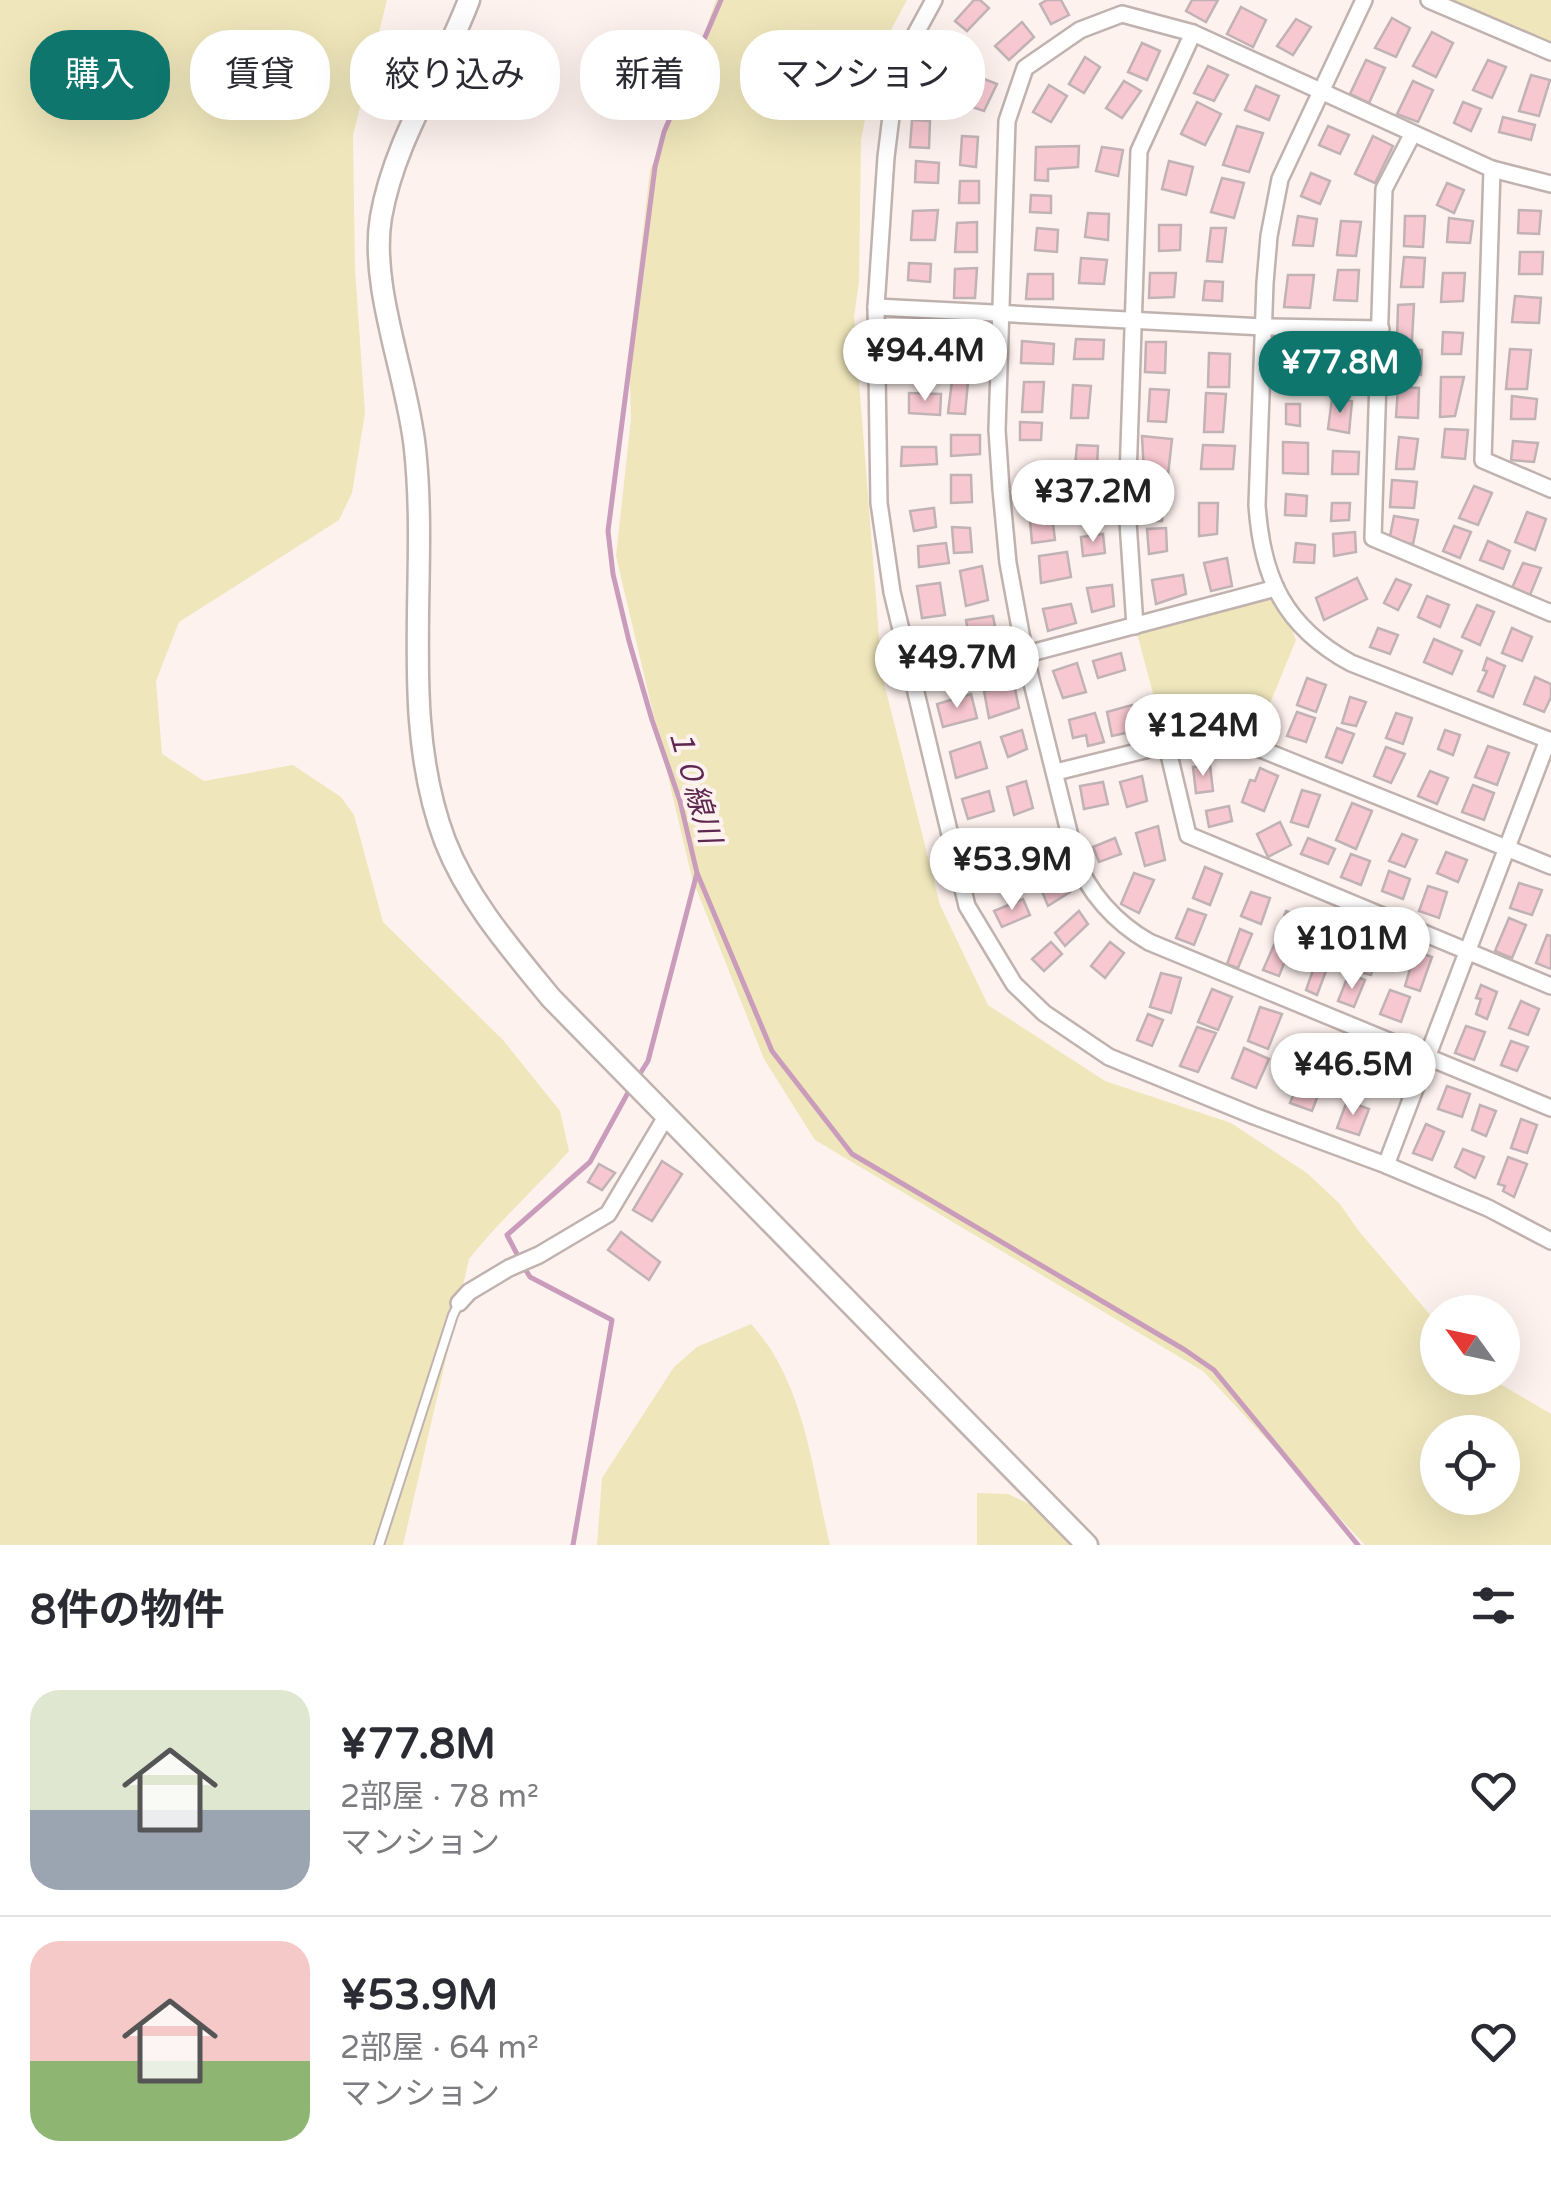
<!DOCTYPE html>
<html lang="ja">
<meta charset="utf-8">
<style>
:root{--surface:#fff;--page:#f2f2f3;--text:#2b2b33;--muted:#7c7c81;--line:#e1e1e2;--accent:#0f766e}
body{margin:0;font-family:"Varela Round","Noto Sans JP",sans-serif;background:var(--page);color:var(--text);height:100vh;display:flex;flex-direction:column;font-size:38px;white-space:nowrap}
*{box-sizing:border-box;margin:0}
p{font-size:32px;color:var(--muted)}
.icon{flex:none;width:55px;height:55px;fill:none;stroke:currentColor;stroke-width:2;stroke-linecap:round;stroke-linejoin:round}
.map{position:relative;height:1545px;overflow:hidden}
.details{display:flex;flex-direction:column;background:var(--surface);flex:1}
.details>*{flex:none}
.guide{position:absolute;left:30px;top:30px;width:1000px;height:90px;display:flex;gap:20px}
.needle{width:65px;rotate:303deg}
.buttons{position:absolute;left:1420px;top:1295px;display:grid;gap:20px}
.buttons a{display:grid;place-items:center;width:100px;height:100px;border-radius:50%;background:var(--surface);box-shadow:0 10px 40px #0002;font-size:50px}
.price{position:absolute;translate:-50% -85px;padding:0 22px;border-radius:35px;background:#fff;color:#222;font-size:32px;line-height:65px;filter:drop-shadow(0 2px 5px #0008)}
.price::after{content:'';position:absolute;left:50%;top:60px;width:30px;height:22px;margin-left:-15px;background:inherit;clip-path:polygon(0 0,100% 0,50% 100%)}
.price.on{background:var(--accent);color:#fff}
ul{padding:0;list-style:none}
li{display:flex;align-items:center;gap:30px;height:250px;padding:0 30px}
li+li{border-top:2px solid var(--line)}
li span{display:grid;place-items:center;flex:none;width:280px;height:200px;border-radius:30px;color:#555}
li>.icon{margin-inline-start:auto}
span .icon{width:120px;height:120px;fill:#fffc;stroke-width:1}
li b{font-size:42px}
h2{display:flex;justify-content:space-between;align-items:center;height:120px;padding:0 30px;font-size:42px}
.tag{padding:0 35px;border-radius:40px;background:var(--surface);box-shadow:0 10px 40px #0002;font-size:35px;line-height:90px}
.tag.on{background:var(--accent);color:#fff}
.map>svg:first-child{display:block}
.green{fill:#efe6bb;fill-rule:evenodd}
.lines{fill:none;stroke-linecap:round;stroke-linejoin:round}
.stream{stroke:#c99cbc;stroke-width:5}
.building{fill:#f8c8d0;stroke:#c1b2b5;stroke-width:2.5}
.lane-casing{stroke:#c0b2ae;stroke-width:12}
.street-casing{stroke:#c0b2ae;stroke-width:20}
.secondary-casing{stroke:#c0b2ae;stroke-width:25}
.lane{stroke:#fff;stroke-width:8}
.street{stroke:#fff;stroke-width:15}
.secondary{stroke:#fff;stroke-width:20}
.labels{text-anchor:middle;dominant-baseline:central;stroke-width:8;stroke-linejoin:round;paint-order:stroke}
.water-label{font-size:30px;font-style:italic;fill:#5f2853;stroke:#fef2ee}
</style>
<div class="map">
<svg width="1551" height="1545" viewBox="0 0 1551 1545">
<rect width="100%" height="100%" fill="#fef2ee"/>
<!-- green -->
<g class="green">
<path d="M0,0H387L353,135L355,269L365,413L352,493L339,520L179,622L156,681L162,754L204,781L293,765L341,797L354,815L383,922L503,1040L560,1111L569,1151C536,1188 500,1220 469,1259L403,1545H0Z"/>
<path d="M716,0H907L877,56L861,140L859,281L854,317L882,675L940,905L988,1005L1105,1081L1231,1123L1307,1173L1340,1204L1358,1230L1437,1323L1438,1378H1490L1551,1414V1545H1365L1203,1371L815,1140L764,1059L692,878L616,556L631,419L629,353L650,170L682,97ZM1438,1432H1502V1498H1438Z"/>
<path d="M1429,0H1551V52Z"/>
<path d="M1276,588L1296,640L1253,745L1218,732L1167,746L1135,626Z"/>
<path d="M751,1324C805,1382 812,1471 830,1545H597L602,1478L674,1367L697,1347Z"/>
<path d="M977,1493L1008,1494L1053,1515L1101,1545H977Z"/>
</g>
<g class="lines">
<!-- stream -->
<g class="stream">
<path d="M697,873L772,1051L852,1154L1185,1350L1214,1370L1358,1545"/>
<path d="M636,1080L648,1061L697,873L680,801L652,720L629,641L613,574L608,531L655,167L664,132L721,0"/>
<path d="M519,1258L507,1235L590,1162L630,1089"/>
<path d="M524,1267L530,1277L612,1320L573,1545"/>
</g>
</g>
<!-- building -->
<g class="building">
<path d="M974,0H980L989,8L967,31L955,21Z"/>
<path d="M1047,0H1061L1069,15L1051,24L1040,4Z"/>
<path d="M1192,0H1218L1206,22L1186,11Z"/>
<path d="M1241,7L1266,20L1253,47L1227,34Z"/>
<path d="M1392,18L1410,28L1396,57L1375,48Z"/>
<path d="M1296,19L1311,27L1293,55L1277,46Z"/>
<path d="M1022,22L1034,37L1009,60L995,46Z"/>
<path d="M1432,32L1453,43L1436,77L1413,66Z"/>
<path d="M1142,43L1160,51L1147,80L1128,72Z"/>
<path d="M1085,57L1100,67L1084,93L1069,84Z"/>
<path d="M1366,60L1385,68L1369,103L1350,94Z"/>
<path d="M1488,60L1506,67L1492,98L1473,90Z"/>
<path d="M934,66L954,75L940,100L920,89Z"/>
<path d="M1208,66L1228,75L1214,101L1194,93Z"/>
<path d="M1531,75L1550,80L1539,116L1519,111Z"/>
<path d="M979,77L997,84L984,111L966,105Z"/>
<path d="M1124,81L1141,91L1122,118L1106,108Z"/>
<path d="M1413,81L1433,90L1418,122L1397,114Z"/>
<path d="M1049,85L1067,96L1051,122L1033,112Z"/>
<path d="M1256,86L1279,96L1269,120L1245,110Z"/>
<path d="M1197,102L1221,114L1205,145L1181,134Z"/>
<path d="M1463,102L1481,109L1471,131L1454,123Z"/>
<path d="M1503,117L1535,125L1531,140L1499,132Z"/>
<path d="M912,120L930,121L929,148L910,147Z"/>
<path d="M1237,126L1263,133L1249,172L1223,165Z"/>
<path d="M1328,126L1349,135L1340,154L1319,145Z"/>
<path d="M962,136L978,137L976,167L960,165Z"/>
<path d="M1373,136L1393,146L1375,183L1355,174Z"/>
<path d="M1079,146L1078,167L1048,169V181L1035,180L1036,147Z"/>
<path d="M1102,147L1123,150L1118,176L1096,171Z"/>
<path d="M916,161L939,163L938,183L915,182Z"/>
<path d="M1169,161L1193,167L1186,195L1162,189Z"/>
<path d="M1311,173L1330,181L1320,204L1301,196Z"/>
<path d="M1222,178L1244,183L1234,218L1211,212Z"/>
<path d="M960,181H979V203H959Z"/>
<path d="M1447,183L1464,190L1454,213L1437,205Z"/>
<path d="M1031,195L1051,196V213L1030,212Z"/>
<path d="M938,210L935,240H911L913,211Z"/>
<path d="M1519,210L1541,211L1539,234L1518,233Z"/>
<path d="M1088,213L1109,214L1108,240L1085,237Z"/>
<path d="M1298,216L1317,219L1313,246L1293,245Z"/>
<path d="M1405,216H1425L1423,247L1404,246Z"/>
<path d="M1449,218L1473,221L1470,243L1447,242Z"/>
<path d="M1341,221L1361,222L1356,256L1337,255Z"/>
<path d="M977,222V252H955L957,223Z"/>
<path d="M1159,225H1181L1180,250L1159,251Z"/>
<path d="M1037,228L1058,230L1057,252L1035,250Z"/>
<path d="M1211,228H1226L1222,262L1207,261Z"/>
<path d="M1520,252H1543L1542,274H1519Z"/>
<path d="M1404,257L1425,258L1423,287H1401Z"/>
<path d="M1081,258L1107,260L1104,284L1079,283Z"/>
<path d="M909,263L931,264L930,282L908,280Z"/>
<path d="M977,268L975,298H954L955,269Z"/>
<path d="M1338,270H1359L1357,301L1334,300Z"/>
<path d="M1150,273H1176L1174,297L1149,298Z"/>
<path d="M1443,273H1465L1463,301L1441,302Z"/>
<path d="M1028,274H1053V299H1026Z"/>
<path d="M1288,275H1314L1310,308L1284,307Z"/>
<path d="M1205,281L1223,282L1222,301L1203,300Z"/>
<path d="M1515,296L1541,298L1539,323L1512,322Z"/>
<path d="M1414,304L1412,340H1397L1398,305Z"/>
<path d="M926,329L925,356H905L906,330Z"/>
<path d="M958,332L981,334L979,353L956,352Z"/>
<path d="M1443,332L1463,333L1461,354H1442Z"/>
<path d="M1076,339L1104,340L1103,359H1074Z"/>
<path d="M1022,341L1054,344L1053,364L1021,363Z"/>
<path d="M1146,342H1166L1165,373L1145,372Z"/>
<path d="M1290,348L1309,350L1307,375L1288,374Z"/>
<path d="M1334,349H1354L1352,390H1331Z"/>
<path d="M1407,349L1422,350L1421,375L1406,374Z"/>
<path d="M1510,349L1531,350L1527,389H1506Z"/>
<path d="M1209,353L1230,354L1229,387H1208Z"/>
<path d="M1441,377H1464L1455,416L1440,417Z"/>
<path d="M952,381L968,382L965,414L948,413Z"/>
<path d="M1024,382H1044L1042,412H1022Z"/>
<path d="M1073,385L1091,386L1088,418H1071Z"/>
<path d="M1398,387L1419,388L1418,418L1396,417Z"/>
<path d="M1150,389L1169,390L1166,422L1148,421Z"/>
<path d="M909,393L941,394L940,415L909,413Z"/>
<path d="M1206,393L1226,394L1223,432H1204Z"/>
<path d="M1512,396L1537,399L1535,419H1511Z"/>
<path d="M1332,399L1352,401L1349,433L1328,429Z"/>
<path d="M1286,404H1300V426L1286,424Z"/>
<path d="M1020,422L1042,423L1041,440H1020Z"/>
<path d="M1445,429L1468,430L1465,459L1442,457Z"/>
<path d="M951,435H980V454L951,456Z"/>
<path d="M1142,436L1172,439L1168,475L1144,474Z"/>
<path d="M1399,437L1418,439L1414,469H1396Z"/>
<path d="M1513,441L1538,443L1534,462L1511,460Z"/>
<path d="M1283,442L1308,443V474L1283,473Z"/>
<path d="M1077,445L1098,446L1097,467L1075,466Z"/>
<path d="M1203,445L1235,446L1233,469H1201Z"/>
<path d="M902,447H936L937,464L901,466Z"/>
<path d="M1333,451L1359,452L1358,474H1332Z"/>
<path d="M1027,470H1050V499L1027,500Z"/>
<path d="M951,475H971L972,502L951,503Z"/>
<path d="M1392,480L1417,482L1414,508L1390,507Z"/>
<path d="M1097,484L1098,502L1075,506V485Z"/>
<path d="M1474,486L1492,493L1478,525L1459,518Z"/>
<path d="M1144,487L1164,488L1162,521H1141Z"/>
<path d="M1286,494L1307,496L1306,516L1285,515Z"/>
<path d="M1199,503H1218L1217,534L1199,536Z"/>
<path d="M1332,503H1350L1349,520L1331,521Z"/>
<path d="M1051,507L1055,540L1032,543L1029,509Z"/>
<path d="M934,508L936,527L914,531L910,511Z"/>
<path d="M1527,512L1546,519L1535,550L1515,542Z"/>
<path d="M1394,516L1418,520L1413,544L1389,541Z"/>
<path d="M1454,526L1471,532L1460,558L1443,551Z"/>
<path d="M952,527L970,528L972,552L954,553Z"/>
<path d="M1166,528L1167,551L1149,554L1147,529Z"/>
<path d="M1355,532L1356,552L1334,556L1333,534Z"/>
<path d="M1103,534L1105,553L1083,556L1081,537Z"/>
<path d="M1488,541L1510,551L1503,569L1480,560Z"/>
<path d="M946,543L949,563L919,567L918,546Z"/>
<path d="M1296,543L1315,545L1314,563L1294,562Z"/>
<path d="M1067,552L1071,577L1041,583L1039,556Z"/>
<path d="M1227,558L1232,586L1211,591L1204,563Z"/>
<path d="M1523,563L1541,568L1530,595L1512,588Z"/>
<path d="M982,566L988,600L966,606L960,571Z"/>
<path d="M1183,575L1186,594L1156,604L1152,580Z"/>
<path d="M1357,578L1367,599L1324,620L1316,598Z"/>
<path d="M1396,579L1411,585L1398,610L1384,603Z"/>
<path d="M940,583L945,615L922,618L917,586Z"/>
<path d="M1112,585L1114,606L1092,612L1087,588Z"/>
<path d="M1427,596L1449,605L1440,627L1418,617Z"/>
<path d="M1071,604L1076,623L1048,631L1043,609Z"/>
<path d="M1477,605L1494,612L1480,645L1462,637Z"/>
<path d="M993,616L997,637L970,642L966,620Z"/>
<path d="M1378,628L1398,635L1390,654L1370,647Z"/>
<path d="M1512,628L1532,637L1522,661L1502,653Z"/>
<path d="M961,630L965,649L946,653L944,634Z"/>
<path d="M1434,639L1462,651L1452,674L1424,662Z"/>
<path d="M1121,653L1125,670L1098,678L1093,661Z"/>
<path d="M1487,658L1505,666L1493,697L1478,691L1487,671L1483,670Z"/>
<path d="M1077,663L1086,692L1063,698L1053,671Z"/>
<path d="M1535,677L1551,684V697L1544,712L1524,704Z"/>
<path d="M1307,678L1326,685L1316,712L1297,705Z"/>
<path d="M1014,684L1019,708L989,718L984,691Z"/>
<path d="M971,694L977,718L943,727L937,704Z"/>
<path d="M1350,697L1366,702L1356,726L1342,723Z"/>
<path d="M1132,705L1139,730L1112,736L1107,712Z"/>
<path d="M1297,712L1315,718L1306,742L1287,736Z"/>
<path d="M1095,713L1104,742L1088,746L1086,735L1073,738L1069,720Z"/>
<path d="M1396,713L1412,718L1403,744L1386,738Z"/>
<path d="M1337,728L1354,734L1342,763L1326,757Z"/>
<path d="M1022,730L1027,749L1008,757L1001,737Z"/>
<path d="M1445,730L1460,735L1453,755L1438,749Z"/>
<path d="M980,742L987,768L956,778L950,752Z"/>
<path d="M1488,746L1509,753L1497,785L1475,777Z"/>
<path d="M1386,747L1405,754L1391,783L1374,776Z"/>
<path d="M1210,765L1213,791L1196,793L1193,767Z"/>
<path d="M1260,768L1278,776L1264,811L1242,802L1250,780L1255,781Z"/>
<path d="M1430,771L1448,778L1437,804L1418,796Z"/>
<path d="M1142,776L1147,801L1127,807L1120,782Z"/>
<path d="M1026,781L1033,808L1014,815L1007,787Z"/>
<path d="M1103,782L1108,804L1084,809L1080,786Z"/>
<path d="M1473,785L1494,793L1484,820L1462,812Z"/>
<path d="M1302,790L1320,795L1308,827L1291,822Z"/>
<path d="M989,791L994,811L968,819L962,799Z"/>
<path d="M1352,803L1372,811L1356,849L1336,840Z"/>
<path d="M1229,806L1232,821L1209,827L1206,811Z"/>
<path d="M1280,822L1291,845L1268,857L1257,834Z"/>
<path d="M1158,826L1165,860L1145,866L1136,833Z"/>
<path d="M1402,834L1417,840L1405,867L1389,861Z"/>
<path d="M1115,838L1121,854L1099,862L1093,847Z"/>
<path d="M1308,838L1335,849L1328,864L1301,854Z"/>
<path d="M1008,839L1012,857L979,867L976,856L983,852L980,847Z"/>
<path d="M1038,845L1045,871L1028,878L1021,850Z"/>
<path d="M1446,852L1467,860L1458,882L1437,873Z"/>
<path d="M1351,854L1370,861L1361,885L1341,877Z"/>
<path d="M1205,867L1222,874L1210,905L1193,898Z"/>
<path d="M1389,871L1410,879L1403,899L1382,891Z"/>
<path d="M1134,873L1154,880L1139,913L1121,904Z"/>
<path d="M1062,876L1070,892L1048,906L1041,889Z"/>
<path d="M1519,883L1542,890L1532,915L1510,908Z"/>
<path d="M1428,886L1447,892L1439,918L1419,911Z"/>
<path d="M1251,892L1270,898L1261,924L1241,916Z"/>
<path d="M1023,899L1030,915L1002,927L994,911Z"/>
<path d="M1188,909L1206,915L1194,945L1176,938Z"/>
<path d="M1079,911L1088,924L1065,946L1055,933Z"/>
<path d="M1286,911L1302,917L1292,944L1276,938Z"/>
<path d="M1509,918L1526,925L1512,958L1495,951Z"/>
<path d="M1240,929L1252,934L1238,968L1227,964Z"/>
<path d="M1325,933L1345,940L1337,960L1317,953Z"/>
<path d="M1547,935L1551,936V969L1536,963Z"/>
<path d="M1363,936L1382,943L1371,975L1352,970Z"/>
<path d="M1051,942L1062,954L1044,971L1032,959Z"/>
<path d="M1110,942L1124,953L1105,978L1091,966Z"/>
<path d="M1274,945L1289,951L1279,976L1263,970Z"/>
<path d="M1410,949L1432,957L1420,991L1405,986L1410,969L1404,967Z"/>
<path d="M1317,959L1329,963L1317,995L1306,990Z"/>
<path d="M1161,973L1181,978L1171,1013L1150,1007Z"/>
<path d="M1354,976L1365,980L1354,1007L1338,1001L1346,981L1352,982Z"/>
<path d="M1481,985L1497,992L1487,1019L1476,1014L1481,999L1476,998Z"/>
<path d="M1212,989L1232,997L1218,1030L1198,1022Z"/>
<path d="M1390,990L1410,997L1401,1022L1380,1014Z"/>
<path d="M1521,1001L1539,1009L1528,1035L1509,1028Z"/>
<path d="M1260,1007L1282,1014L1268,1049L1248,1041Z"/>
<path d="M1148,1014L1163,1020L1152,1046L1137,1040Z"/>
<path d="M1466,1026L1485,1032L1474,1060L1455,1053Z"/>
<path d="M1197,1027L1216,1033L1198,1072L1180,1066Z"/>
<path d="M1313,1035L1327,1041L1316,1065L1301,1060Z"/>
<path d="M1511,1041L1528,1047L1517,1071L1501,1065Z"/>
<path d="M1244,1048L1269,1059L1256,1088L1232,1078Z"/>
<path d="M1361,1058L1382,1065L1372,1093L1351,1086Z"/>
<path d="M1300,1079L1322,1085L1312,1111L1290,1103Z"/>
<path d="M1447,1086L1470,1094L1462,1117L1438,1109Z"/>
<path d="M1347,1101L1369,1109L1359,1135L1337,1128Z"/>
<path d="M1480,1105L1496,1111L1486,1136L1472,1130Z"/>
<path d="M1521,1119L1537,1125L1527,1153L1511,1148Z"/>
<path d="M1426,1124L1444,1132L1432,1160L1413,1153Z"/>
<path d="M1463,1149L1484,1157L1475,1178L1455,1167Z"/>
<path d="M1508,1157L1527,1164L1514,1197L1503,1191L1505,1186L1498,1184Z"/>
<path d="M662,1161L682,1174L652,1221L633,1210Z"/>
<path d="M599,1164L615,1173L602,1190L588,1182Z"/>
<path d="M621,1232L660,1262L649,1280L608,1250Z"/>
</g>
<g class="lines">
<defs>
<path id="lane" d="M379,1545L453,1315L459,1303"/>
<g id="street">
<path d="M934,0L897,68L886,157L876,307L879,503L892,592L967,906L1014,984L1044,1013L1109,1057L1254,1116L1386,1165L1488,1208L1551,1241"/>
<path d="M1364,0L1280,179L1269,236L1265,283L1257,505C1262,579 1285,627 1351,663L1551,741"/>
<path d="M1429,0L1551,52"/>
<path d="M1412,135L1384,189L1373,538L1551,613"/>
<path d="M1492,169L1483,460L1551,489"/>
<path d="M1551,184L1492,169L1193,33L1122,14L1080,30L1025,68L1007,121L997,430L1001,489L1008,563L1025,655L1075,856C1087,892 1116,923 1149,942L1551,1108"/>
<path d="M876,307L1264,327L1381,329"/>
<path d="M1135,626L1127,507L1139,151L1193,33"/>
<path d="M914,684L1276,588"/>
<path d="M1167,746L1188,835L1551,986"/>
<path d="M1056,772L1218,732L1551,866"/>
<path d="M1386,1165L1548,740"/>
<path d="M459,1303L469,1292L509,1268L539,1255L608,1214L667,1115"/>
</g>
<path id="secondary" d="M469,0C441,74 395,138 381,217C369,287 408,378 415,449C429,578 398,717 445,841C468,900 511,949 551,998L1087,1545"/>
</defs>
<!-- lane casing -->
<use href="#lane" class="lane-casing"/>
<!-- street casing -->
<use href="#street" class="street-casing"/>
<!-- secondary casing -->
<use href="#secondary" class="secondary-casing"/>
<!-- lane -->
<use href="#lane" class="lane"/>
<!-- street -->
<use href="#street" class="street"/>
<!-- secondary -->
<use href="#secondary" class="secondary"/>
</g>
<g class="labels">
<!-- water labels -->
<g class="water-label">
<text transform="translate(694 785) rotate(74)">１０線川</text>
</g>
</g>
</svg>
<div class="buttons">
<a><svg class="needle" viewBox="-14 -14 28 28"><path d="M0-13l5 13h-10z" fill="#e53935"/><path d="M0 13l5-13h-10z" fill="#7c7c81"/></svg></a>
<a><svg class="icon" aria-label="locate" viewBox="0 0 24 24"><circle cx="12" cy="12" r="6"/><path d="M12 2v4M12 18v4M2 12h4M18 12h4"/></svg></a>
</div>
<b class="price" style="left:925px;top:404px">¥94.4M</b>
<b class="price on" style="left:1340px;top:416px">¥77.8M</b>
<b class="price" style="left:1093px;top:545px">¥37.2M</b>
<b class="price" style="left:957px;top:711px">¥49.7M</b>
<b class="price" style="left:1203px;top:779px">¥124M</b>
<b class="price" style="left:1012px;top:913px">¥53.9M</b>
<b class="price" style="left:1352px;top:992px">¥101M</b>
<b class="price" style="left:1353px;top:1118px">¥46.5M</b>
<div class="guide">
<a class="tag on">購入</a>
<a class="tag">賃貸</a>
<a class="tag">絞り込み</a>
<a class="tag">新着</a>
<a class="tag">マンション</a>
</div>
</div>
<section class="details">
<h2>8件の物件<svg class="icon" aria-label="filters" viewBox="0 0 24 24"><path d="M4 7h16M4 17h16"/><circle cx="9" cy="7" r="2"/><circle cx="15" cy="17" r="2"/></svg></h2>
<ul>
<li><span style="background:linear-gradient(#dfe7d0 60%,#9aa5b1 0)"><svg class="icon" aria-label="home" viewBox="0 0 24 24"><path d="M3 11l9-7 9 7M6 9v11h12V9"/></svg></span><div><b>¥77.8M</b><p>2部屋 · 78 m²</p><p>マンション</p></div><svg class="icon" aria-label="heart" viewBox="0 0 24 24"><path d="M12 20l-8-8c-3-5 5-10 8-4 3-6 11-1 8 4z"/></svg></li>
<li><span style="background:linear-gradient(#f6c9c9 60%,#8fb573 0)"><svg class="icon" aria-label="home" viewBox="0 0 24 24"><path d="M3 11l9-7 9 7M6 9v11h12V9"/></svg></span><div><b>¥53.9M</b><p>2部屋 · 64 m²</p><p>マンション</p></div><svg class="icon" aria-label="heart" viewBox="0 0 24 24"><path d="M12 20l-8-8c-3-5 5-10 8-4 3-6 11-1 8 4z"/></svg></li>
</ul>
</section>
